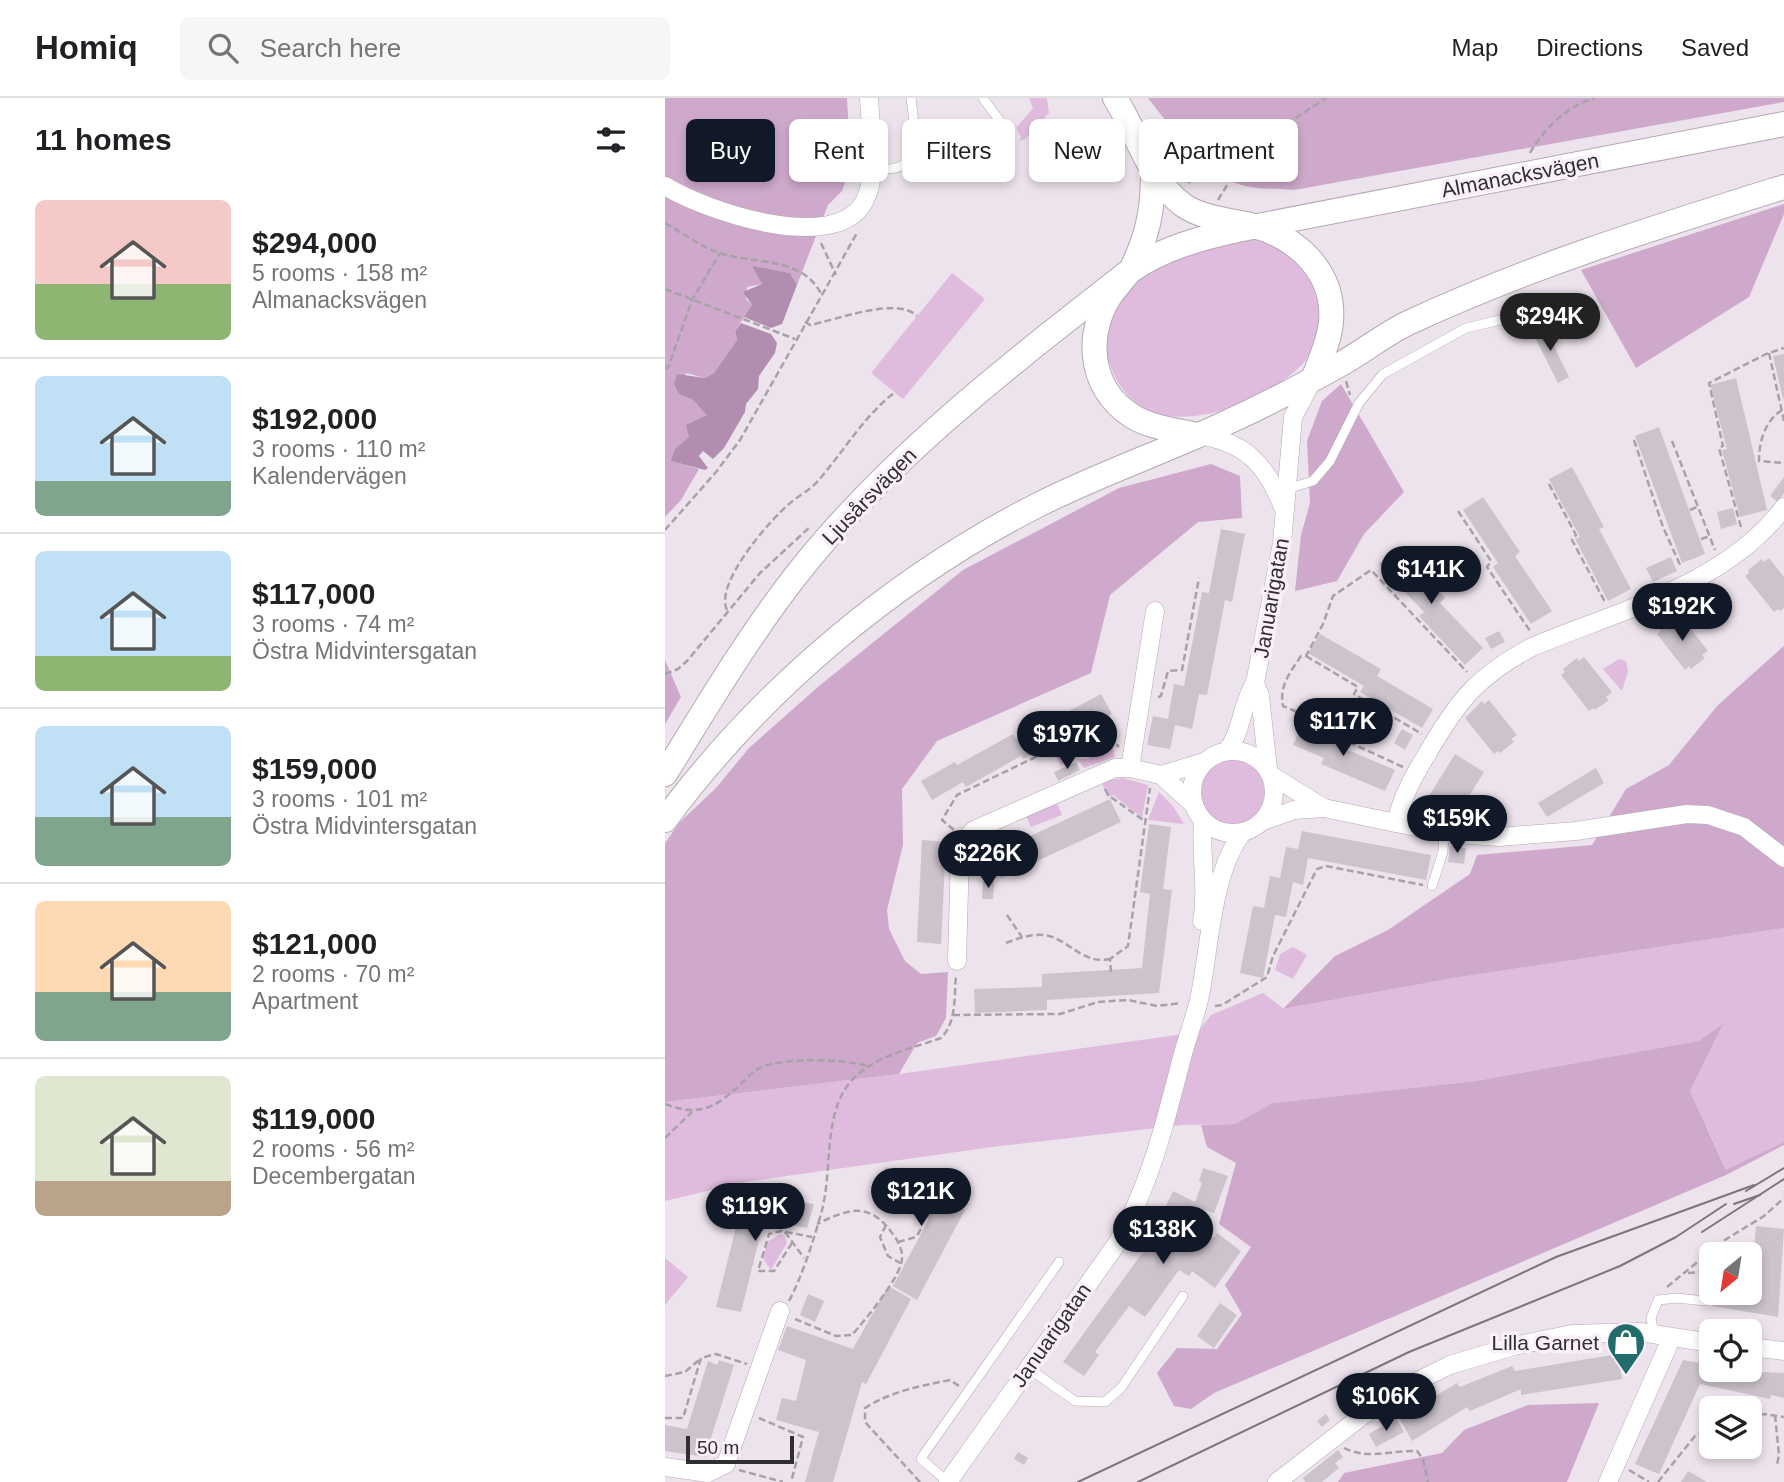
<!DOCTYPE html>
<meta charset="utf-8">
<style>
:root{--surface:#fff;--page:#f6f6f6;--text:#202124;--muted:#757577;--line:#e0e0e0;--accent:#111827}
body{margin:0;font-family:Arial,sans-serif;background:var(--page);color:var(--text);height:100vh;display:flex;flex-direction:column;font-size:26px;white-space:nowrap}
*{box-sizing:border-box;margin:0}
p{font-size:23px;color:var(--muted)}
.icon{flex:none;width:38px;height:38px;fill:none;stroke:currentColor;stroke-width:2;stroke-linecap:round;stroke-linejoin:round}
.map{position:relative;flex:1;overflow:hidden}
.drawer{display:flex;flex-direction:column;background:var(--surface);width:665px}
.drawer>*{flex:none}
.banner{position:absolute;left:21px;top:21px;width:665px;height:63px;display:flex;gap:14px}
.needle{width:46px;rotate:210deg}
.tools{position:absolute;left:1034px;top:1144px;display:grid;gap:14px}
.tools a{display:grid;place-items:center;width:63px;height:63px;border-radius:10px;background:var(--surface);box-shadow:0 4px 10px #0003;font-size:35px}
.scale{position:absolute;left:21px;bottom:18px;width:108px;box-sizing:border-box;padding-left:7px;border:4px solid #312e31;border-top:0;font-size:19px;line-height:24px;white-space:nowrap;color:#312e31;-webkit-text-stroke:5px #faf0f9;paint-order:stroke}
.price{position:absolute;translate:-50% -60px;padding:0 16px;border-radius:24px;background:var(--accent);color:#fff;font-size:23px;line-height:46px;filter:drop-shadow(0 2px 4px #0008)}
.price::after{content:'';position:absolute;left:50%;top:42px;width:21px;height:16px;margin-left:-10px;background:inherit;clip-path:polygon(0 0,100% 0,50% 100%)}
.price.selected{background:#222;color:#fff}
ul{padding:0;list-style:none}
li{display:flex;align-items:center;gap:21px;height:175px;padding:0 35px}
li+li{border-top:2px solid var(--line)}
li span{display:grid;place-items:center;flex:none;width:196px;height:140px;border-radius:10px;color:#555}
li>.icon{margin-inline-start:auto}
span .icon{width:84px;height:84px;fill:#fffc;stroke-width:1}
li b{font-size:30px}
h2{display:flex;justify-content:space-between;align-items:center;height:84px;padding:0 35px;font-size:30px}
.tag{padding:0 24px;border-radius:10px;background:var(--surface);box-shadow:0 4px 10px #0003;font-size:24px;line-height:63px}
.tag.selected{background:var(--accent);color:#fff}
header{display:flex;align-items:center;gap:42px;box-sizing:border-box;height:98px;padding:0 35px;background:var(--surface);border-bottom:2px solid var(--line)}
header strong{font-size:33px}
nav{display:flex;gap:38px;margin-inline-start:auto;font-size:24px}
.search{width:490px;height:63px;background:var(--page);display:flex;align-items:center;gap:18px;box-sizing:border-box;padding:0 24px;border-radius:10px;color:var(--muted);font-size:26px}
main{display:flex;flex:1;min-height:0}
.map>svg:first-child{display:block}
.green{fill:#dfbcdd}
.forest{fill:#cea9cb}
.water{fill:#b18eaf}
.building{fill:#ccc3cc}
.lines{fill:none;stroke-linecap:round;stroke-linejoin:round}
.lane-casing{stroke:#b3a9b2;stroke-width:10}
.street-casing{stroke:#b3a9b2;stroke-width:19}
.secondary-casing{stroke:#b3a9b2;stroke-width:26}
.path{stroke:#a9a1a8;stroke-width:2.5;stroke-dasharray:7 3.5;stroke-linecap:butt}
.lane{stroke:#fff;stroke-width:9}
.street{stroke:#fff;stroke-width:18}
.secondary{stroke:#fff;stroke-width:24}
.tram{stroke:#7b767b;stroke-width:2}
.labels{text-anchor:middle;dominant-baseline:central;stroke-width:7;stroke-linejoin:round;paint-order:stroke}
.street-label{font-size:21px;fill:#312e31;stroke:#faf0f9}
.poi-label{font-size:21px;fill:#312e31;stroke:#faf0f9;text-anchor:end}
</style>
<header>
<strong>Homiq</strong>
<div class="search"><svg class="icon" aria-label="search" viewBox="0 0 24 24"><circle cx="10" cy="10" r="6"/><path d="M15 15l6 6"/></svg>Search here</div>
<nav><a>Map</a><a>Directions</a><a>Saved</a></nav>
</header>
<main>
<section class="drawer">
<h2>11 homes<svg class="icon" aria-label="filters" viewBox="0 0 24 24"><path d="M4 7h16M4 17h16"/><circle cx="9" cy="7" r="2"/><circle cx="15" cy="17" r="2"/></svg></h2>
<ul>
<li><span style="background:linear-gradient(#f6c9c9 60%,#8fb573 0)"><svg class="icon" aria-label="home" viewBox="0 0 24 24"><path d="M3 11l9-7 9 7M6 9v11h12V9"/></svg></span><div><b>$294,000</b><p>5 rooms · 158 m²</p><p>Almanacksvägen</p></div></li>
<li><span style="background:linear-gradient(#bfe0f5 75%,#7fa58c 0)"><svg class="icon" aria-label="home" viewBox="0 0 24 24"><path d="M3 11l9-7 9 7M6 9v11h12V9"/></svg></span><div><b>$192,000</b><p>3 rooms · 110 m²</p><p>Kalendervägen</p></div></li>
<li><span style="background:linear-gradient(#bfe0f5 75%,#8fb573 0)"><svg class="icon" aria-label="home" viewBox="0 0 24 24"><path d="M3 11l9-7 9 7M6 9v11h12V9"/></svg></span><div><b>$117,000</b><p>3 rooms · 74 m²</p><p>Östra Midvintersgatan</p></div></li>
<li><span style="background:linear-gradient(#bfe0f5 65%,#7fa58c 0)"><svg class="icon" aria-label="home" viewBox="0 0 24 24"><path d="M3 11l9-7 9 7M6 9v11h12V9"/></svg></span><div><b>$159,000</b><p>3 rooms · 101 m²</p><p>Östra Midvintersgatan</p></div></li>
<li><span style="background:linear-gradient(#ffd9b3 65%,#7fa58c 0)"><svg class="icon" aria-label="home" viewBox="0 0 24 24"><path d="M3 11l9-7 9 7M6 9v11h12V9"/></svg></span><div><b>$121,000</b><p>2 rooms · 70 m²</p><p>Apartment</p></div></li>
<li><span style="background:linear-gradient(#dfe7d0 75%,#b9a48a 0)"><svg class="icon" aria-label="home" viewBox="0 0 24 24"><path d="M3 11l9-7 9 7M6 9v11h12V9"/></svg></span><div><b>$119,000</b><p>2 rooms · 56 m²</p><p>Decembergatan</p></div></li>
</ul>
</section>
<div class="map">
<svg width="1119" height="1384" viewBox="0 0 1119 1384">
<rect width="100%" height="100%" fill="#ede3ec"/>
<!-- green -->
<g class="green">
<path d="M364,0H382L384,15L360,41L354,43L356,39L351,30L368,10Z"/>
<path d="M592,140L615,145L654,183C654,201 660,231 652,246C628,294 526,339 477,309C458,297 448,279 442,258C440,249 442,241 444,232C455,167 537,150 592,140Z"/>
<path d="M287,175L320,201L238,301L206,275Z"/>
<path d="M954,561L961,563L963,573L957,593L938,571Z"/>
<path d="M433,644L447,648L450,659L419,670L413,661H423L430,656H414L396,667L389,655L411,645Z"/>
<circle cx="568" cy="694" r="32"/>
<path d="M458,680L483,687L477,720L448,697L443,699L436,683Z"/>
<path d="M494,694L508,708L519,726L483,722Z"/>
<path d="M392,705L397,717L366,729L361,718Z"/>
<path d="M1119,830V1044L1062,1073L1025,993L1057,927L1033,943L811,983L609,1005L570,1026L517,1027L327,1049L80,1084L0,1103V1004L234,976L533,934L546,917L598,895L619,911L789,880Z"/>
<path d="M628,849L642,857L628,881L610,872L615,856Z"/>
<path d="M115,1136L120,1138L122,1145L106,1172L98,1161L102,1144Z"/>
<path d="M0,1160L23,1179L0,1207Z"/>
</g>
<!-- forest -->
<g class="forest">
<path d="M0,0H182L185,55L181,81L177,93L163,107L132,187L125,175L88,169L97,186L82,189L81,201L87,207L70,233L72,242L49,275L40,280L21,275L14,296L28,302L43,317L7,363L34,371L16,402L0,419Z"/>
<path d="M483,0H1119V4L629,92C613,90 595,92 580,88C537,76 509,33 483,0Z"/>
<path d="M1119,106V116L1084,199L971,270L916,172Z"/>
<path d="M676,286L739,394L699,436L672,483L630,493L636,437L645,405L642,343L657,303Z"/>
<path d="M546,366L575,378L577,420L533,424L445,497L426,575L272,643L237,691L238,747L222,812L224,831L240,863L256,876L283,874L281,920L271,938L252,945L234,976L0,1004V745L15,724L51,690L84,650L154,588L298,472L454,390Z"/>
<path d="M1119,548V830L789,880L618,911L670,858L723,832L805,776L812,757L927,747L961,691L1004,667L1053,607Z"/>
<path d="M0,562L16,599L0,626Z"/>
<path d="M1058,926L1025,993L1061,1072L1119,1044V1047L1061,1077L549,1295L526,1311L509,1308L492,1275L512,1250L552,1251L577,1216L560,1187L586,1149L554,1126L571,1065L542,1049L536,1027L570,1026L608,1005L811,983L1033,943Z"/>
<path d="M934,1305L902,1384H673L679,1375L777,1355L799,1332L863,1307Z"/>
</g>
<!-- water -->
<g class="water">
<path d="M87,168L125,175L132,187L117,226L106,230L79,219L87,207L78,194L97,186Z"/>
<path d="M76,225L106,236L112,245L110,255L94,278L93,291L81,306L80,314L59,350L48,361L38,353L34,358L43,370L40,372L6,363L10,351L24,339L21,327L42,317L28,302L14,296L9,286L12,276L40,280L49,275L72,242L70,233Z"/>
</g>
<!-- building -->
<g class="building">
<path d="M271,23L305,64L295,72L261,31Z"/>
<path d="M878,226L904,279L893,285L866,232Z"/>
<path d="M1119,256V300L1118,301L1108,258Z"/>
<path d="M1071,280L1102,412L1075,419L1057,352L1062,351L1045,287Z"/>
<path d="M994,329L1040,456L1017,465L970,338Z"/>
<path d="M907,369L939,429L934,431L966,491L943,503L910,441L915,439L884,381Z"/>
<path d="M1119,379V395L1113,404L1105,398Z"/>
<path d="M818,399L855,454L850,458L887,513L866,526L828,469L833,465L798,412Z"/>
<path d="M1068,410L1072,426L1056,431L1052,414Z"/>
<path d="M556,431L580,436L567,504L560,502L542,597L534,596L527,631L510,627L505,651L482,647L488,618L503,621L509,586L519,588L537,494L544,495Z"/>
<path d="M733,449L780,500L775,505L818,550L800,567L754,518L759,514L714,466Z"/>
<path d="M1006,459L1012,473L988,484L981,470Z"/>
<path d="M1104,460L1119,479V510L1115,513L1113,511L1109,514L1080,478L1084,475L1083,472L1097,461L1099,464Z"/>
<path d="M1016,518L1043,553L1037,557L1040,560L1026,571L1024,568L1020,572L992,536L996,533L994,530L1008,519L1011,522Z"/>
<path d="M834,533L840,544L826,551L820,540Z"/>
<path d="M655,536L716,571L712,578L768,611L757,630L695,594L699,588L643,555Z"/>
<path d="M919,559L947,594L941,599L944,602L930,612L928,610L924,613L896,577L900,574L898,571L912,560L914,563Z"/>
<path d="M436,596L447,616L416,633L414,630L358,661L356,658L301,689L298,684L267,702L256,683L290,664L292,667L348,636L351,641Z"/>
<path d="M824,602L852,637L846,641L849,644L835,655L833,653L829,656L800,620L817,603L819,606Z"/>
<path d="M638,625L672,640L669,646L730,672L720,693L656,666L659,660L628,647Z"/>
<path d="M737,631L748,637L740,652L729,645Z"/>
<path d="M790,656L819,674L788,724L759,706Z"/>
<path d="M411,664L415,672L393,683L389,674Z"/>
<path d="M931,670L939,685L882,719L873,705Z"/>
<path d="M445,701L456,724L336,780L325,757Z"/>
<path d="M484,726L506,729L498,791L507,792L494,895L382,902V912L310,915L309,891L377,889V876L477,870L485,796L475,794Z"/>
<path d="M637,733L766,757L761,782L643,760L638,787L628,784L621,819L610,817L598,880L575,875L588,808L599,810L605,778L615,780L621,749L633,751Z"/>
<path d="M257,742L281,744L276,846L252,844Z"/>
<path d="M785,748L801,750L799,766L783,764Z"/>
<path d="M318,783H329L328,801H317Z"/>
<path d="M221,1069L300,1112L252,1202L228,1188L264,1121L207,1092Z"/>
<path d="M538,1070L563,1078L549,1115L529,1108L523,1121L549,1140L552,1135L576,1153L550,1190L527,1173L524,1178L514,1172L480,1219L464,1208L430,1254L434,1257L419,1278L398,1264L483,1147L508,1093L530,1104L537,1085L534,1083Z"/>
<path d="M79,1097L149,1106L142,1130L99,1122L76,1214L51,1209Z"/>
<path d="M1091,1128L1119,1131L1113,1219L1047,1208L1048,1195H1085Z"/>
<path d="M223,1188L246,1201L201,1286L197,1284L168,1384H140L154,1334L111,1322L117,1300L131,1303L141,1262L113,1252L122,1228L188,1251Z"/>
<path d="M143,1196L159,1203L150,1224L135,1217Z"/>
<path d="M555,1205L572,1217L549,1250L532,1238Z"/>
<path d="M953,1256L957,1281L856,1297V1291L805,1313L802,1309L747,1343L734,1320L792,1285L795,1289L847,1268L850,1273Z"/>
<path d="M54,1262L69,1267L40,1359L0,1353V1327L22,1331L43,1263L52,1267Z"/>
<path d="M1018,1262L1046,1267V1272L1119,1275V1300L1106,1297L1105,1301L1035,1286L994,1376L970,1366Z"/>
<path d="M661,1316L665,1322L657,1329L652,1323Z"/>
<path d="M731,1320L739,1334L711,1349L704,1336Z"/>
<path d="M673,1352L678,1359L670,1365L674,1370L657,1384H640L638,1380Z"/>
<path d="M353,1354L363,1360L359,1367L349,1361Z"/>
<path d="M1023,1373L1042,1384H1016Z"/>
</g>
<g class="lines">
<defs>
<g id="lane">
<path d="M318,0L340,30"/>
<path d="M207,70C261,79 250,37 246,0"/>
<path d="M622,391L648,383L665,363L694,305L718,276L801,230L848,219L885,203"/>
<path d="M767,788L778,754L779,735"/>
<path d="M989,1237L986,1220L993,1202L1012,1200L1040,1203"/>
<path d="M363,1270L410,1303L440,1304L456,1290L518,1198"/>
<path d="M283,1384L256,1361L259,1356L394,1164"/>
</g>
<g id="street">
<path d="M0,88C39,112 172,159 200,102C214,74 205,30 204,0"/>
<path d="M533,337C580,344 600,365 618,409"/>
<path d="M590,585L595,598L603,671"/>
<circle cx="568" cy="694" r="41"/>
<path d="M562,653C578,632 576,606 590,585L617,445L628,319L647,283"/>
<path d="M465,670L490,513"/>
<path d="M496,677L529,707"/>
<path d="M607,678L659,710"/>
<path d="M598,723L629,712L659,710L779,735L834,739L911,733L1022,716L1043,717L1079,729L1119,760"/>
<path d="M731,725C737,699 748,679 762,656C792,604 812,578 867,549C952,513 1061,487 1119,409"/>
<path d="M537,823C543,789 535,756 538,722"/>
<path d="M292,863L295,755L296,747L309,732L450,670H465L496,677L539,664"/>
<path d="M1085,1249L1119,1253"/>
<path d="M0,1369L43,1375L61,1366L115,1213"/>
<path d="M283,1384L453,1144C486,1083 499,1029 516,963C521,943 529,923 534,902C545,851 546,775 578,734"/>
<path d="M612,1384L724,1297L785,1267L849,1248L907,1236L975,1234L1046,1245"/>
<path d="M943,1384L1006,1241"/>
</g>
<g id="secondary">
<path d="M450,0C473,36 483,81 518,107C538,121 566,122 589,128C633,140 670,175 666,223C665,242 655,262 649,279"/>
<path d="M533,337C511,332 486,330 467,318C422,290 419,230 450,191C456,185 461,176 468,171C499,150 536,140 572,132L1119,26"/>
<path d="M0,676C41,610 81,542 129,480C222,360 346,266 466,172C482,140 488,113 488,77"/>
<path d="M0,722C96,592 229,480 373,407C436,375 502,353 565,323C603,306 640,286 676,266C699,253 720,236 743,225C865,168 991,129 1119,89"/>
</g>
</defs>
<!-- lane casing -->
<use href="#lane" class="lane-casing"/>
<!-- street casing -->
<use href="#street" class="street-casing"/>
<!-- secondary casing -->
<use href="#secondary" class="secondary-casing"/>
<!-- path -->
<g class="path">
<path d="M865,55C880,29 900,10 929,0"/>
<path d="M503,57L525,85"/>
<path d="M553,102L584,51L661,0"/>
<path d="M0,125C18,135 33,147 52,154C87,167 139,157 157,198"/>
<path d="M156,145L171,177"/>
<path d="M0,191L130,241"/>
<path d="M140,224L145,227C171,222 232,198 252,218"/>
<path d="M1104,255L1119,323"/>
<path d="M0,270H3L27,202L55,155"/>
<path d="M681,283L685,297"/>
<path d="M1117,312C1100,323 1094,343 1094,363L1119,365"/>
<path d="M969,342L998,429L1016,469"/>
<path d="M1007,343L1050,452"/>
<path d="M884,386L911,437L907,442L940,504"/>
<path d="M1025,412L1034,408"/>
<path d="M793,413L826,463L822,469L865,533"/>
<path d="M1076,429L1054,350L1058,348L1044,285L1101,256L1119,250"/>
<path d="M0,432L51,374L75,342L192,135"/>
<path d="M1036,441L1045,438"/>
<path d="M62,512C49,486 104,423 124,406C133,398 145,392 153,383C179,353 198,319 230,294"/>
<path d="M641,558L693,589L689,596L757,636"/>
<path d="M0,576L13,571L22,563L95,475L146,428"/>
<path d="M493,599L496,598L503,573L517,572L534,480"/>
<path d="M738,669L675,640L677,633L618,608C614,587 625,575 636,558H641L658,526L668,498L706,472L802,574"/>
<path d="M440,691L443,697L478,722"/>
<path d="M289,732L277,722L292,697L416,637L446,641L454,649"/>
<path d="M342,817L357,839"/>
<path d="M341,845C356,839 374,833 390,840C409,849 422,866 445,861"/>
<path d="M446,874L445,861L463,848L485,690"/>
<path d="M550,908L557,907L602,879L608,858L652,771L661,768L758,787"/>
<path d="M288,917L395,916L433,904L463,902L492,908L516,905"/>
<path d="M0,1006C35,1019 50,1010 76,986C84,978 91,970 102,967C133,960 173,961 204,968"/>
<path d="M0,1040L27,1014"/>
<path d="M221,1127L215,1139L223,1158L235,1165"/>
<path d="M120,1134L139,1160"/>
<path d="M233,1144L251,1139L258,1128"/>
<path d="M127,1145L109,1173H93L104,1136L116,1133L147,1139"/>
<path d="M1023,1175L1046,1173"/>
<path d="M1002,1189L1058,1143L1099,1118L1119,1100"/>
<path d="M124,1203C137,1179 150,1138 157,1112C169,1066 155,1004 197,973C219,956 251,949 276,940C292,924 289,898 291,877"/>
<path d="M130,1221L171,1238L187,1237C200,1222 237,1178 237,1160C238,1152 232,1141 227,1135C204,1103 183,1111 152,1126"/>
<path d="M0,1278L20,1274L34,1262"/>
<path d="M1110,1317L1114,1357L1112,1367"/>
<path d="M0,1320H18L36,1260L51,1256L82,1266"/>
<path d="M94,1320L138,1339L126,1384"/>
<path d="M1085,1320L1099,1316L1119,1319"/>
<path d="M679,1350C702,1362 728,1352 752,1353L758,1361L763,1384"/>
<path d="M74,1372L118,1384"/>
<path d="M964,1372L984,1384"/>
<path d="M255,1384L200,1324V1310C227,1293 255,1288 285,1282L294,1288"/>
<path d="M993,1384L1030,1338L1046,1330"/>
</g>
<!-- lane -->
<use href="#lane" class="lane"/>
<!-- street -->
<use href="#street" class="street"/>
<!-- secondary -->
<use href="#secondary" class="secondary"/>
<!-- tram -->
<g class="tram">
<path d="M1081,1093L1119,1070"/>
<path d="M1069,1106L1095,1097"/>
<path d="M1037,1134L1119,1081"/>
<path d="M413,1384L891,1159L1089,1087"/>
<path d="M473,1384L744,1254L955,1168L1011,1139L1061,1106"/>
</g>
</g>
<!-- icons -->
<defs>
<symbol id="shop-pin" viewBox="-11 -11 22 30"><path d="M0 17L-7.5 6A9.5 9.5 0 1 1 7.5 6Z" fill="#226d6c" stroke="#faf0f9"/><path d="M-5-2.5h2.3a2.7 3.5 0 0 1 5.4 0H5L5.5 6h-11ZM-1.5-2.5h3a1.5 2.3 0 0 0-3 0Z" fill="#fff"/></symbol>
</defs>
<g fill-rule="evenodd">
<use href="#shop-pin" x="939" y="1222" width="44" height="60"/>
</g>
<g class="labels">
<!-- street labels -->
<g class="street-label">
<text transform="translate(855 77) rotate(-11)">Almanacksvägen</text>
<text transform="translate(204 398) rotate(-46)">Ljusårsvägen</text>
<text transform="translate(606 500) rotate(-80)">Januarigatan</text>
<text transform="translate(386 1237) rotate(-55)">Januarigatan</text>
</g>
<!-- poi labels -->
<g class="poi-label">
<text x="934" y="1244">Lilla Garnet</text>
</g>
</g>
</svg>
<div class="tools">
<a><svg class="needle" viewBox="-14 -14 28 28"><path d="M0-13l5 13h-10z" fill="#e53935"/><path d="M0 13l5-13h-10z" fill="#757577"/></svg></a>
<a><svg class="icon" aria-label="locate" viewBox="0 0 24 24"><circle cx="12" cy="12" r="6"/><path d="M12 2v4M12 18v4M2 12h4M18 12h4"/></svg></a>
<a><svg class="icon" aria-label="layers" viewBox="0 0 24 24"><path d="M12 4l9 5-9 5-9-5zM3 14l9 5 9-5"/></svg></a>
</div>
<div class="scale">50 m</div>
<b class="price selected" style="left:885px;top:255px">$294K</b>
<b class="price" style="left:766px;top:508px">$141K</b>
<b class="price" style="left:1017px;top:545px">$192K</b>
<b class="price" style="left:678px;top:660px">$117K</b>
<b class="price" style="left:402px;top:673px">$197K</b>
<b class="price" style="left:792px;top:757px">$159K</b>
<b class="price" style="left:323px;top:792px">$226K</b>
<b class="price" style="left:256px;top:1130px">$121K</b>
<b class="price" style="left:90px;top:1145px">$119K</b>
<b class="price" style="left:498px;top:1168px">$138K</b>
<b class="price" style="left:721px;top:1335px">$106K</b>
<div class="banner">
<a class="tag selected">Buy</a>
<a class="tag">Rent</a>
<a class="tag">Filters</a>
<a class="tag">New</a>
<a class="tag">Apartment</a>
</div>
</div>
</main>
